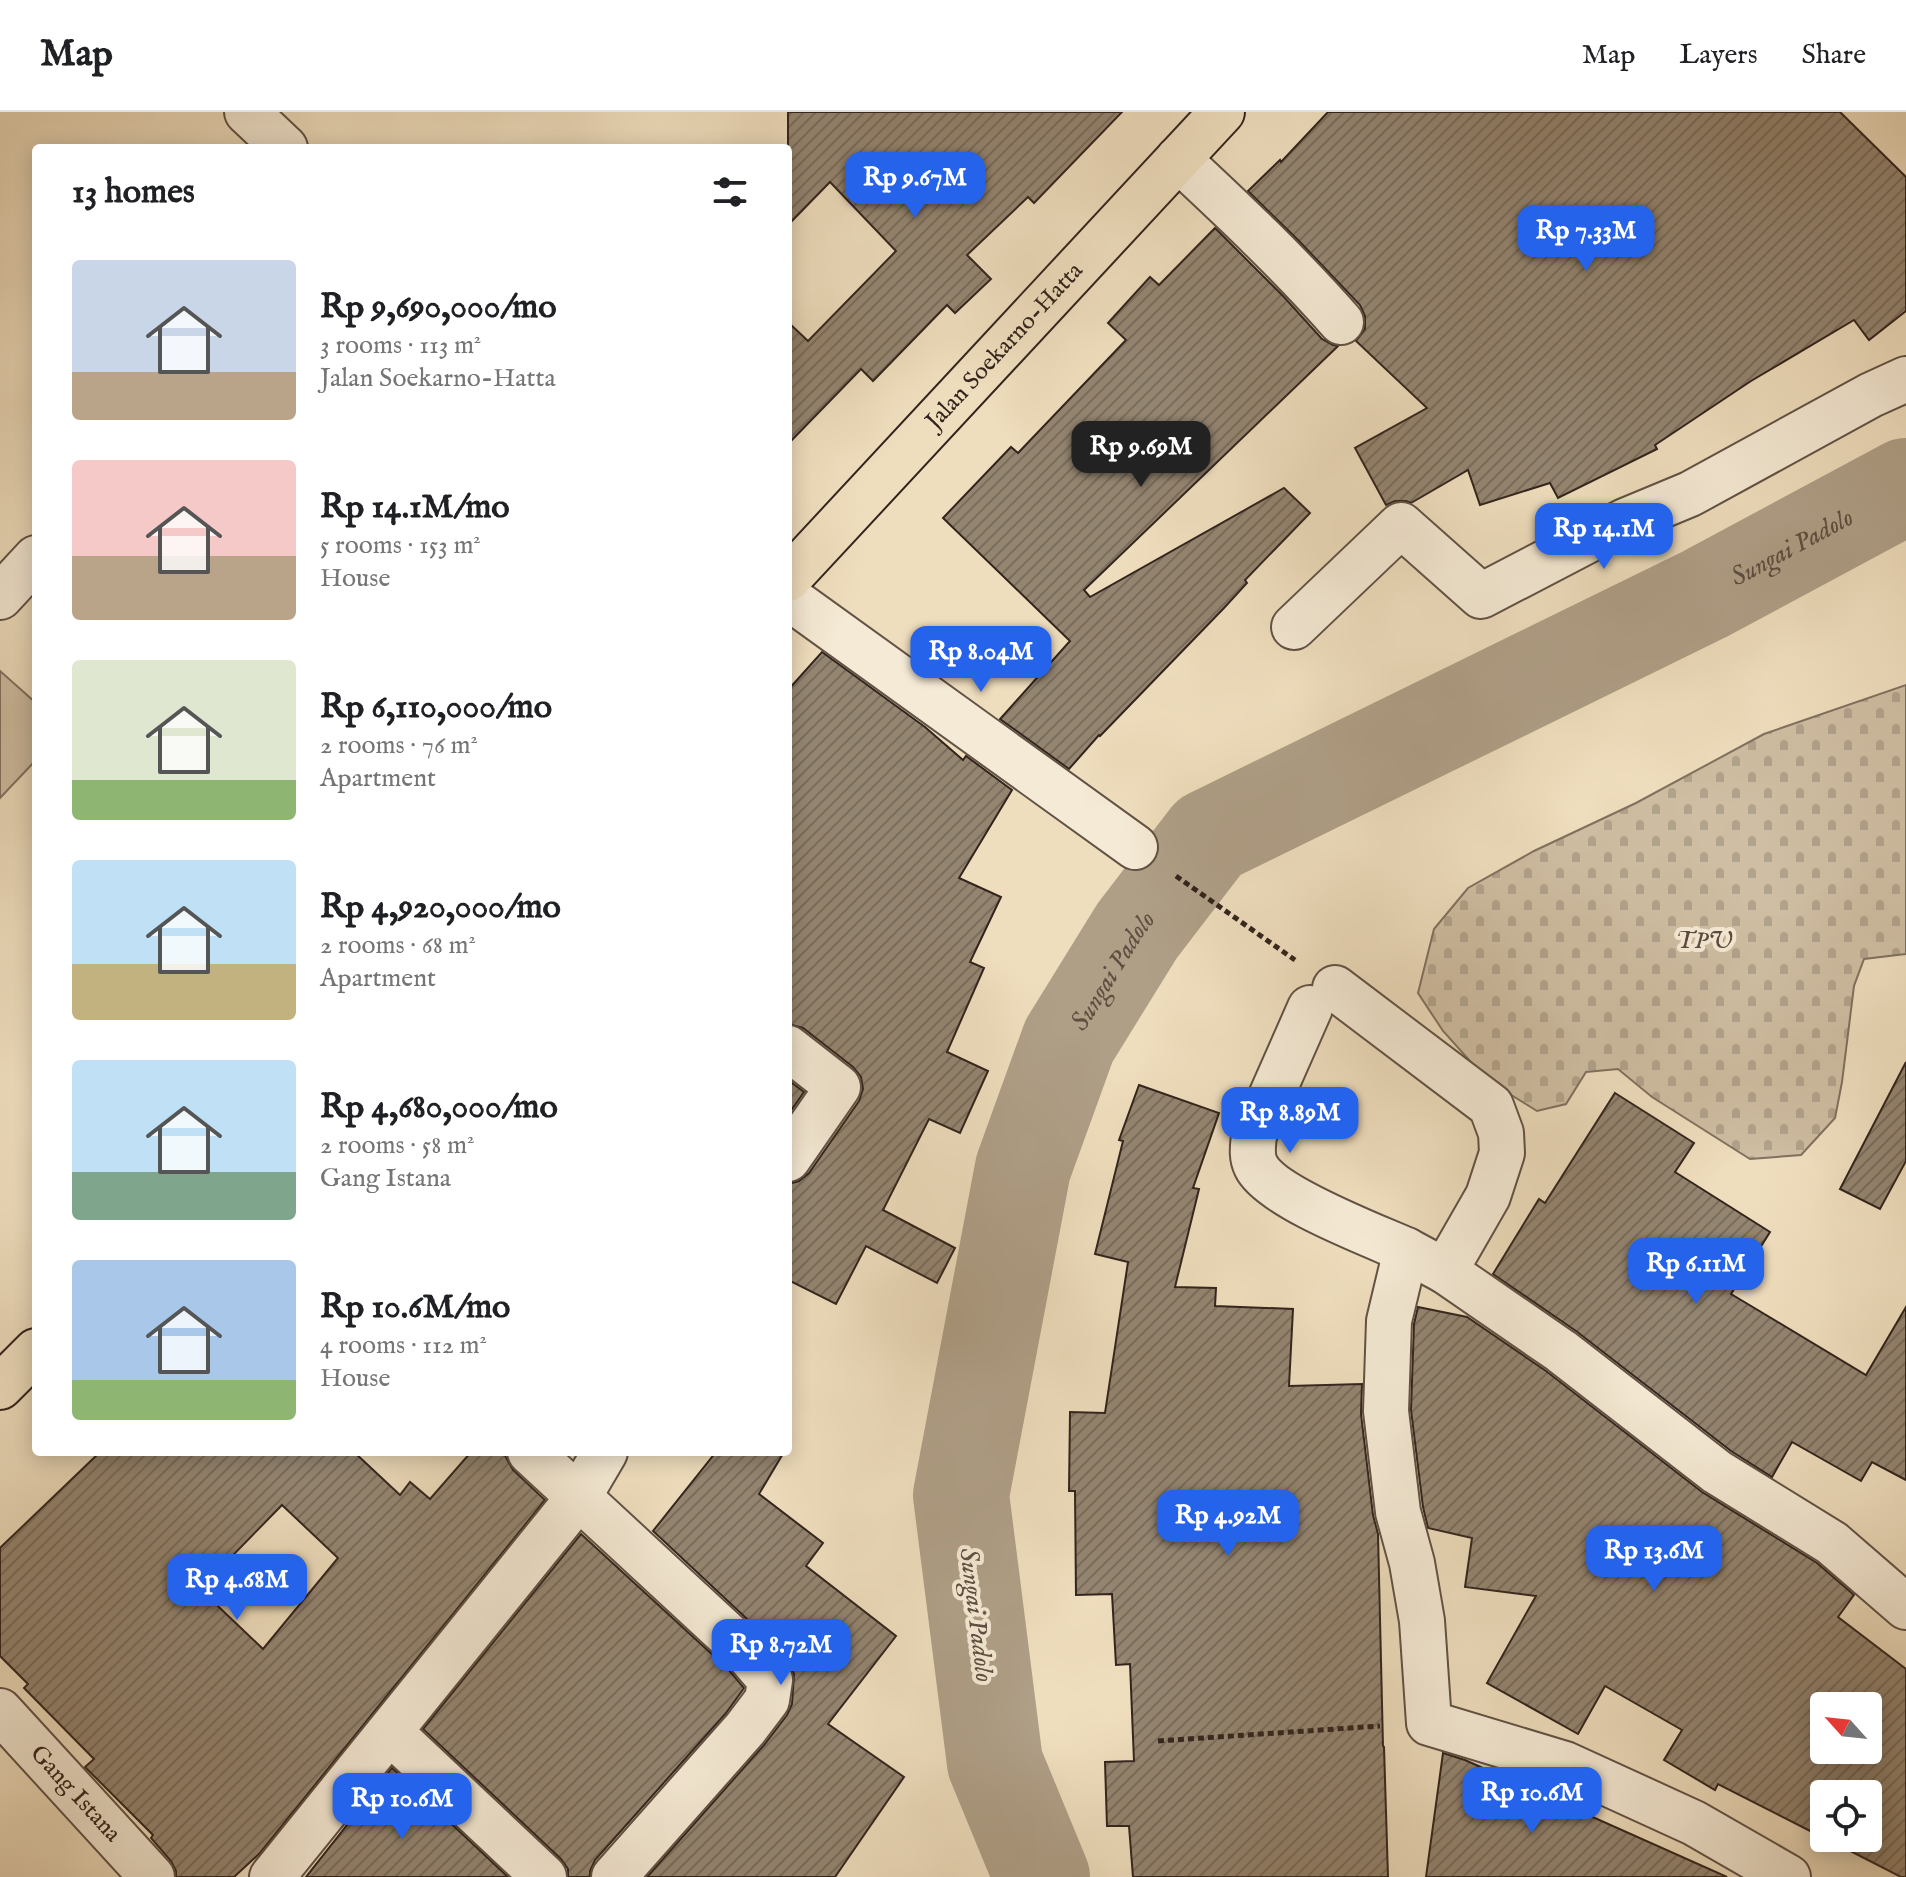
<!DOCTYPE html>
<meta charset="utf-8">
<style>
:root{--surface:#fff;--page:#f2f2f2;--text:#202124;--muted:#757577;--line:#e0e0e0;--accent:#2563eb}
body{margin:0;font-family:"IM FELL English",serif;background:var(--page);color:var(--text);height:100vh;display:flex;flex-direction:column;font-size:30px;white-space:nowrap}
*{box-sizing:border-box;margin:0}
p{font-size:26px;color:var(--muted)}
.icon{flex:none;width:44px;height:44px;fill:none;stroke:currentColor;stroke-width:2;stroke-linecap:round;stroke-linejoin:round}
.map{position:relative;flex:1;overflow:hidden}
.side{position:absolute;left:32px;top:32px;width:760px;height:1312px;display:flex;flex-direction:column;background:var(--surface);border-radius:8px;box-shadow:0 4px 20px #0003}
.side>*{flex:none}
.needle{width:52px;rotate:297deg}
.tools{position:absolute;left:1810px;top:1580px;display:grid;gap:16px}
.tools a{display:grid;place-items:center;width:72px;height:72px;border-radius:8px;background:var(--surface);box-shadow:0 4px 20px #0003;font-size:40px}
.price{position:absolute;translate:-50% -68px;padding:0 18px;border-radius:16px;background:var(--accent);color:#fff;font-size:26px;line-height:52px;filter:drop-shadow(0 2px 4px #0008)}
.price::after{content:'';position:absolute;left:50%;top:48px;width:24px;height:18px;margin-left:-12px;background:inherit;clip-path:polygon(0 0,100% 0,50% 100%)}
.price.on{background:#222;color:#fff}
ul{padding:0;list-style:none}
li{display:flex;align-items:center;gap:24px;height:200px;padding:0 40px}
li span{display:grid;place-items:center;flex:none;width:224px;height:160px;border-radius:8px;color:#555}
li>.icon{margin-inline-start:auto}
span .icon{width:96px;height:96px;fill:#fffc;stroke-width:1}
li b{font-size:34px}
h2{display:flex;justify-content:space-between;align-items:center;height:96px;padding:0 40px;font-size:34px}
header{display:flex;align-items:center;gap:48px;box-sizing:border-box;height:112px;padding:0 40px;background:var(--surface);border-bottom:2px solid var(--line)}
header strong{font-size:38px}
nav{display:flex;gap:44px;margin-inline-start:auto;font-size:28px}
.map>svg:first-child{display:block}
.cemetery{fill:url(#cemetery-stones);stroke:#807160;stroke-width:2}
.park{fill:#cfbea3;stroke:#807160;stroke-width:2}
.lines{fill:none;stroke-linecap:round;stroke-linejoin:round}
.river{stroke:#af9f87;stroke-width:96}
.building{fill:url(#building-hatch);stroke:#32241d;stroke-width:2;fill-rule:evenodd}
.street-casing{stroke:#615245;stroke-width:48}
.highway-casing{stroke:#32241d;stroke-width:48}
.path{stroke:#32241d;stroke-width:5;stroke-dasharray:6 4;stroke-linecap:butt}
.street{stroke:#f5ead5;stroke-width:44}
.highway{stroke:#efdebe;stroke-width:44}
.labels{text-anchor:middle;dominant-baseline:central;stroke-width:8;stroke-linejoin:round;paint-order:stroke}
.street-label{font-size:24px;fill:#32241d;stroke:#f5ead5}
.park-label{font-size:24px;font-style:italic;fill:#594a3e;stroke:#f5ead5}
.water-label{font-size:26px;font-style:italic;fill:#5e4f42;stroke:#f5ead5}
</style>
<header>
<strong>Map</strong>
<nav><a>Map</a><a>Layers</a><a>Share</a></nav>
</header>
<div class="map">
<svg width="1906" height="1765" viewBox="0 0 1906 1765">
<defs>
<pattern id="cemetery-stones" width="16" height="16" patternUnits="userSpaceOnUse" patternTransform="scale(2)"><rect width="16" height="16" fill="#cfbea3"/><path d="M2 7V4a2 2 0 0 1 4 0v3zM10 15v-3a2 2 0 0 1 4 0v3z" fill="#b2a38c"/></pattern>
<pattern id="building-hatch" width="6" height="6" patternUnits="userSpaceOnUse" patternTransform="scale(2)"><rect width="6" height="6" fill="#948571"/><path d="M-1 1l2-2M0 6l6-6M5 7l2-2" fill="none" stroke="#796d5c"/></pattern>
</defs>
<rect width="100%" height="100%" fill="#efdebe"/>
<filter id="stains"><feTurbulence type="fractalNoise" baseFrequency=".0025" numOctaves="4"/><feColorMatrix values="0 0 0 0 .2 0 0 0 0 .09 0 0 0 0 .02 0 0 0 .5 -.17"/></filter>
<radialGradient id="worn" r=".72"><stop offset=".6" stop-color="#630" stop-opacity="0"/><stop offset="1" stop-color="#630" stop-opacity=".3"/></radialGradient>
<!-- cemetery -->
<path class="cemetery" d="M1906,573V842L1864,847L1854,874L1842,970L1835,1006L1801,1043L1750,1047L1652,985L1618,957L1586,960L1566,992L1537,999L1487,968L1443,919L1418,881L1434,817L1468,776L1534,739L1636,691L1764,622Z"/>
<!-- park -->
<path class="park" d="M0,559L36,591V648L0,686Z"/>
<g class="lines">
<!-- river -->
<path class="river" id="s1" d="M1042,1765L995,1651L961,1383L1023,1056L1069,929L1137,819L1209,725L1705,482L1906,374"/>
</g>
<!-- building -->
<g class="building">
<path d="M788,0H1122L1034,91L1028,85L967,143L991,167L955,201L947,193L873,269L861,257L788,332V210L808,229L896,139L830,70L788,113Z"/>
<path d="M1328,0H1840L1906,65V199L1869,228L1854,208L1751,269L1655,333L1657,337L1558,386L1550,371L1480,393L1468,358L1411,391L1406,389H1395L1386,393L1355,336L1427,296L1356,229L1365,217V204L1360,193L1299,129L1248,79L1280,48L1281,50Z"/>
<path d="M1215,116L1284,185L1322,227L1333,233L1338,234L1084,478L1090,485L1284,376L1310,401L1245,468L1247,471L1224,496L1100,624L1099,623L1069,657L1000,607L1070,529L943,406L1011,335L1018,341L1126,228L1108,211L1150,165L1159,173Z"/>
<path d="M822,540L925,615L963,648L966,644L1012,678L959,766L1001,785L970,850L984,856L947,940L988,959L960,1021L929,1007L883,1098L955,1136L937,1171L866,1134L836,1192L788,1168V1072L799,1069L809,1061L859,989L863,977L861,965L853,955L803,916L788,912V578Z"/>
<path d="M1906,950V1049L1880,1097L1840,1077Z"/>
<path d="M788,968L804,980L788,1003Z"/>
<path d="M1139,973L1219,1001L1193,1076L1199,1077L1175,1175L1216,1176L1215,1194L1293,1197L1289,1274L1362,1272L1361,1302L1373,1403L1378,1422L1383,1634L1384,1635L1388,1765H1133L1129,1714H1107L1105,1650L1134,1649L1130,1552L1116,1553L1112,1482L1076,1483L1075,1379H1069L1070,1300L1105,1301L1128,1150L1095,1142L1123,1029L1119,1028Z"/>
<path d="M1615,981L1694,1031L1675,1060L1770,1120L1731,1182L1866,1263L1906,1195V1368L1872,1350L1861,1369L1792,1330L1772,1365L1731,1339L1576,1219L1493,1162L1539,1087L1545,1091Z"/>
<path d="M1418,1195L1467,1205L1546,1259L1702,1380L1817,1451L1854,1483L1838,1505L1906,1557V1765H1901L1825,1726H1868V1682H1824V1726L1718,1672L1715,1678L1664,1648L1682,1618L1605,1574L1578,1622L1487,1571L1536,1484L1465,1475L1472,1426L1428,1416L1423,1395L1411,1298L1414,1212ZM1824,1594H1868V1638H1824Z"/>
<path d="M100,1340H354L400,1383L410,1370L430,1387L471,1340H503L513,1358L545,1388L260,1741L234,1765H176V1759L171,1749L151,1726L153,1723L85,1655L94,1647L24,1576L28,1572L0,1544V1436ZM282,1393L338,1446L263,1537L200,1477Z"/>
<path d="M716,1340H784L759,1382L823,1431L806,1454L896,1524L828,1612L904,1665L835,1765H647L764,1633L787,1603L792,1592L794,1562L789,1552L763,1522L653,1419Z"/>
<path d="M581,1422L728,1557L744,1576L726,1601L595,1748L590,1759V1765H568V1757L561,1747L423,1617Z"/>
<path d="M1443,1641L1465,1648L1727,1765H1426Z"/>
<path d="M392,1656L508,1765H306Z"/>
</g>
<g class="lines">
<defs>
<g id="street">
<path d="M247,0L285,36"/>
<path d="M1178,47C1234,99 1290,152 1341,210"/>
<path d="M0,485L36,446"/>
<path d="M788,485L1135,735"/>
<path d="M1294,515L1401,413L1481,484L1625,409L1690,382L1871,283L1906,267"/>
<path d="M1335,876L1491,994L1501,1021L1502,1041L1488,1084L1445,1159L1561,1239L1717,1360L1832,1431L1906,1495"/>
<path d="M1310,896L1254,1023C1253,1034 1251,1044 1256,1054C1271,1085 1372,1123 1406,1138"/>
<path d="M788,936L838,975L788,1047"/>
<path d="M1445,1159L1406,1138L1389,1209L1386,1299L1398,1400L1412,1451L1422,1509L1429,1611L1565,1652L1694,1711L1788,1765"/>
<path d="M530,1340L746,1540L770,1568L767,1588L745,1617L614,1765"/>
<path id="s2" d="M0,1599L152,1765"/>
<path d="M390,1620L544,1765"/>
<path d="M272,1765L578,1386L605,1340"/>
</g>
<g id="highway">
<path id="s3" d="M788,467L1222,0"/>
<path d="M0,1275L36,1239"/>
</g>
</defs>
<!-- street casing -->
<use href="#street" class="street-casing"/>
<!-- highway casing -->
<use href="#highway" class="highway-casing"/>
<!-- path -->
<g class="path">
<path d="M1176,764L1295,848"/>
<path d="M1158,1629L1380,1614"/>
</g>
<!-- street -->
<use href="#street" class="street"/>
<!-- highway -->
<use href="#highway" class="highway"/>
</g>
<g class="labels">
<!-- street labels -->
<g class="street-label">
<text stroke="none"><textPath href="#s3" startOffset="318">Jalan Soekarno-Hatta</textPath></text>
<text stroke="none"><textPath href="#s2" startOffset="112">Gang Istana</textPath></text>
</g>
<!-- park labels -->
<g class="park-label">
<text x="1704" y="829">TPU</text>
</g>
<!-- water labels -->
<g class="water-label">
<text stroke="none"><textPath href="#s1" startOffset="1760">Sungai Padolo</textPath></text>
<text stroke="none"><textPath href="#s1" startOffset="944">Sungai Padolo</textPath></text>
<text transform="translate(976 1503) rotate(83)">Sungai Padolo</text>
</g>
</g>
<rect width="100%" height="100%" filter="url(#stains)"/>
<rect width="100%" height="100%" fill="url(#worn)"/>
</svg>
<div class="tools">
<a><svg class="needle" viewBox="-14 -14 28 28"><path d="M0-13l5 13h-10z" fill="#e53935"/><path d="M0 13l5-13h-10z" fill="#757577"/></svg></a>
<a><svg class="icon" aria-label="locate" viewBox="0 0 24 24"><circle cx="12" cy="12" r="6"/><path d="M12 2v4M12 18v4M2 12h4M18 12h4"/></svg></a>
</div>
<b class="price" style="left:915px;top:108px">Rp 9.67M</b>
<b class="price" style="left:1586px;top:161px">Rp 7.33M</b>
<b class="price on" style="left:1141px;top:377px">Rp 9.69M</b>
<b class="price" style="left:1604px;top:459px">Rp 14.1M</b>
<b class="price" style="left:981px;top:582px">Rp 8.04M</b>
<b class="price" style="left:1290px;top:1043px">Rp 8.89M</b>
<b class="price" style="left:1696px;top:1194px">Rp 6.11M</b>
<b class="price" style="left:1228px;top:1446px">Rp 4.92M</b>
<b class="price" style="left:1654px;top:1481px">Rp 13.6M</b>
<b class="price" style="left:237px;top:1510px">Rp 4.68M</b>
<b class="price" style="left:781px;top:1575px">Rp 8.72M</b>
<b class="price" style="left:1532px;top:1723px">Rp 10.6M</b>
<b class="price" style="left:402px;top:1729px">Rp 10.6M</b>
<section class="side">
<h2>13 homes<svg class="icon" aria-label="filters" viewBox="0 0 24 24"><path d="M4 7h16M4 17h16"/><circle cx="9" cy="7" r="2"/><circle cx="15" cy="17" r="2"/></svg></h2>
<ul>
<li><span style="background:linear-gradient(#c9d6e8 70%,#b9a48a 0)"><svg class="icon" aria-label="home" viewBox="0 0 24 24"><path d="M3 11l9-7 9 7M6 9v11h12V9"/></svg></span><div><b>Rp 9,690,000/mo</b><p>3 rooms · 113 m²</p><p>Jalan Soekarno-Hatta</p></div></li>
<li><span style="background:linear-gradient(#f6c9c9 60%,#b9a48a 0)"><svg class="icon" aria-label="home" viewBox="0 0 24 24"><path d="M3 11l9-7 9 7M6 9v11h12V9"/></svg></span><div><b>Rp 14.1M/mo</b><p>5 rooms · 153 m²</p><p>House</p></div></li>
<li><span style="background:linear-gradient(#dfe7d0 75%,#8fb573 0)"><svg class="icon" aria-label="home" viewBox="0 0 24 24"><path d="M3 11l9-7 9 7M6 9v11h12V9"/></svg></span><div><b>Rp 6,110,000/mo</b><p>2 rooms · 76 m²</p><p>Apartment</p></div></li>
<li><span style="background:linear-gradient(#bfe0f5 65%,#c2b280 0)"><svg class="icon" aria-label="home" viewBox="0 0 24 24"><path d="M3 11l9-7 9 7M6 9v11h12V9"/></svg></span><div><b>Rp 4,920,000/mo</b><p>2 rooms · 68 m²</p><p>Apartment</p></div></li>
<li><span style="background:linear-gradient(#bfe0f5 70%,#7fa58c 0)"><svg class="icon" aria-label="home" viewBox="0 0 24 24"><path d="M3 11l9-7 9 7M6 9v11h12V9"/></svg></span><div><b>Rp 4,680,000/mo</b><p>2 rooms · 58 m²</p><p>Gang Istana</p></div></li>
<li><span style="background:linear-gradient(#a9c7e8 75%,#8fb573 0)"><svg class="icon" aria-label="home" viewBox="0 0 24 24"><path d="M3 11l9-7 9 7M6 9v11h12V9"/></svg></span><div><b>Rp 10.6M/mo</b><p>4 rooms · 112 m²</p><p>House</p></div></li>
</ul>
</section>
</div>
